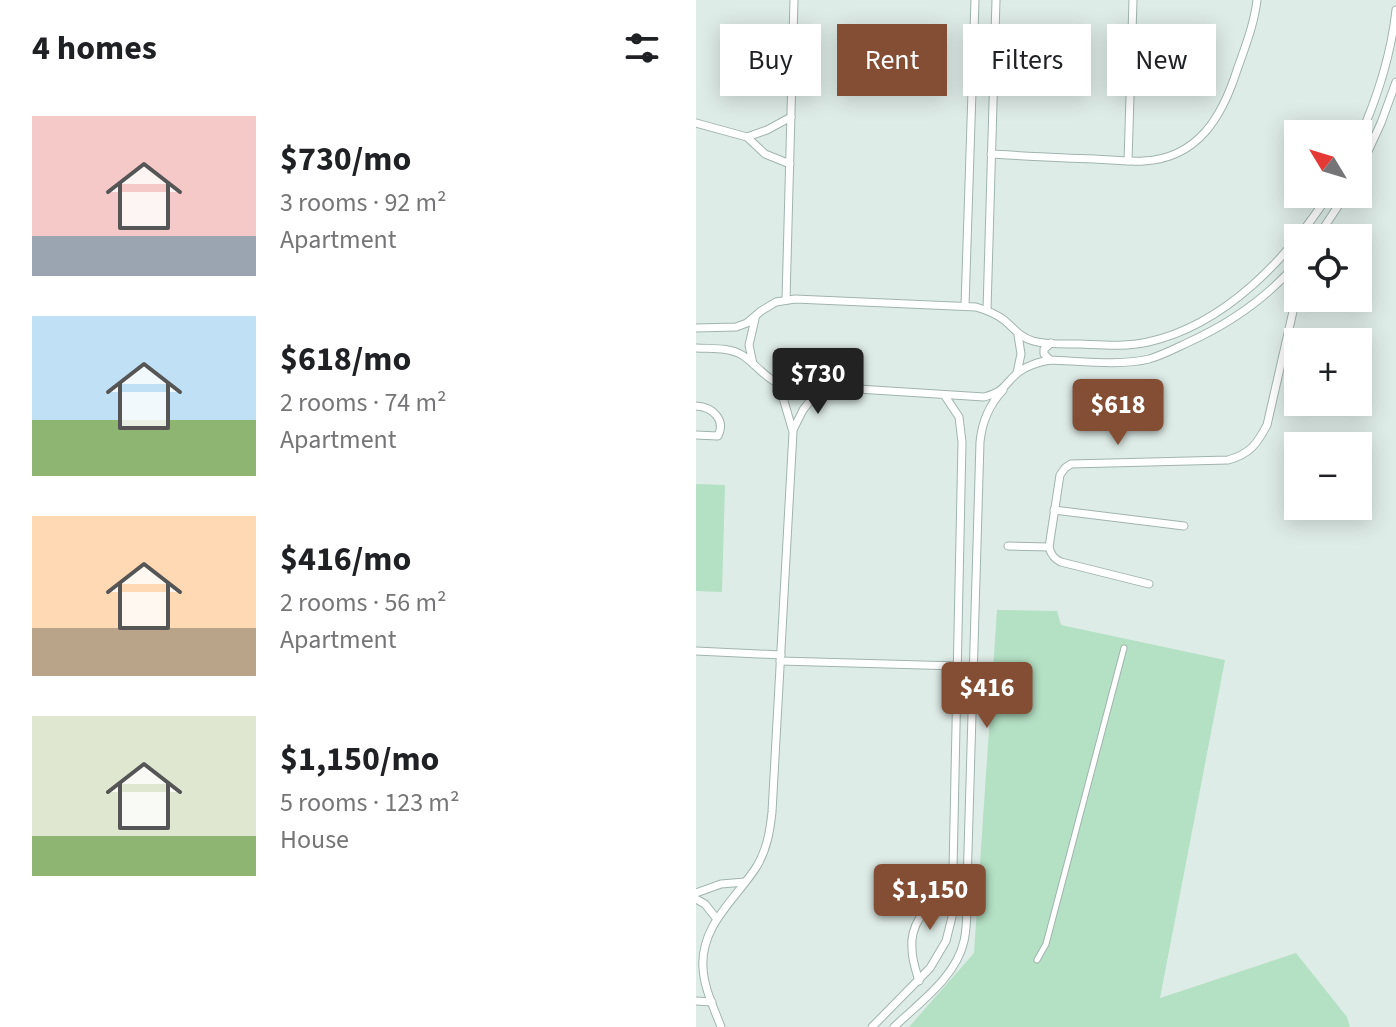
<!DOCTYPE html>
<meta charset="utf-8">
<style>
:root{--surface:#fff;--page:#f6f6f6;--text:#202124;--muted:#757577;--accent:#844e35}
body{margin:0;font-family:"Source Sans 3",sans-serif;background:var(--page);color:var(--text);height:100vh;display:flex;flex-direction:column;font-size:30px;white-space:nowrap}
*{box-sizing:border-box;margin:0}
p{font-size:26px;color:var(--muted)}
.icon{flex:none;width:44px;height:44px;fill:none;stroke:currentColor;stroke-width:2;stroke-linecap:round;stroke-linejoin:round}
.map{position:relative;flex:1;overflow:hidden}
.details{display:flex;flex-direction:column;background:var(--surface);width:696px}
.details>*{flex:none}
.top-card{position:absolute;left:24px;top:24px;width:556px;height:72px;display:flex;gap:16px}
.needle{width:52px;rotate:308deg}
.controls{position:absolute;left:588px;top:120px;display:grid;gap:16px}
.controls a{display:grid;place-items:center;width:88px;height:88px;border-radius:0px;background:var(--surface);box-shadow:0 4px 20px #0003;font-size:40px}
.price{position:absolute;translate:-50% -68px;padding:0 18px;border-radius:8px;background:var(--accent);color:#fff;font-size:26px;line-height:52px;filter:drop-shadow(0 2px 4px #0008)}
.price::after{content:'';position:absolute;left:50%;top:48px;width:24px;height:18px;margin-left:-12px;background:inherit;clip-path:polygon(0 0,100% 0,50% 100%)}
.price.on{background:#222;color:#fff}
ul{padding:0;list-style:none}
li{display:flex;align-items:center;gap:24px;height:200px;padding:0 32px}
li span{display:grid;place-items:center;flex:none;width:224px;height:160px;border-radius:0px;color:#555}
li>.icon{margin-inline-start:auto}
span .icon{width:96px;height:96px;fill:#fffc;stroke-width:1}
li b{font-size:34px}
h2{display:flex;justify-content:space-between;align-items:center;height:96px;padding:0 32px;font-size:34px}
.chip{padding:0 28px;border-radius:0px;background:var(--surface);box-shadow:0 4px 20px #0003;font-size:28px;line-height:72px}
.chip.on{background:var(--accent);color:#fff}
main{display:flex;flex:1;min-height:0}
.map>svg:first-child{display:block}
.green{fill:#b4e0c4}
.lines{fill:none;stroke-linecap:round;stroke-linejoin:round}
.pedestrian-casing{stroke:#a0b4af;stroke-width:7}
.minor-casing{stroke:#a0b4af;stroke-width:9}
.pedestrian{stroke:#fff;stroke-width:5}
.minor{stroke:#fff;stroke-width:7}
</style>
<main>
<section class="details">
<h2>4 homes<svg class="icon" aria-label="filters" viewBox="0 0 24 24"><path d="M4 7h16M4 17h16"/><circle cx="9" cy="7" r="2"/><circle cx="15" cy="17" r="2"/></svg></h2>
<ul>
<li><span style="background:linear-gradient(#f6c9c9 75%,#9aa5b1 0)"><svg class="icon" aria-label="home" viewBox="0 0 24 24"><path d="M3 11l9-7 9 7M6 9v11h12V9"/></svg></span><div><b>$730/mo</b><p>3 rooms · 92 m²</p><p>Apartment</p></div></li>
<li><span style="background:linear-gradient(#bfe0f5 65%,#8fb573 0)"><svg class="icon" aria-label="home" viewBox="0 0 24 24"><path d="M3 11l9-7 9 7M6 9v11h12V9"/></svg></span><div><b>$618/mo</b><p>2 rooms · 74 m²</p><p>Apartment</p></div></li>
<li><span style="background:linear-gradient(#ffd9b3 70%,#b9a48a 0)"><svg class="icon" aria-label="home" viewBox="0 0 24 24"><path d="M3 11l9-7 9 7M6 9v11h12V9"/></svg></span><div><b>$416/mo</b><p>2 rooms · 56 m²</p><p>Apartment</p></div></li>
<li><span style="background:linear-gradient(#dfe7d0 75%,#8fb573 0)"><svg class="icon" aria-label="home" viewBox="0 0 24 24"><path d="M3 11l9-7 9 7M6 9v11h12V9"/></svg></span><div><b>$1,150/mo</b><p>5 rooms · 123 m²</p><p>House</p></div></li>
</ul>
</section>
<div class="map">
<svg width="700" height="1027" viewBox="0 0 700 1027">
<rect width="100%" height="100%" fill="#deece7"/>
<!-- green -->
<g class="green">
<path d="M0,484L29,485L26,592L0,591Z"/>
<path d="M301,610L361,611L365,625L529,660L464,998L600,953L651,1017L654,1027H213L278,953Z"/>
</g>
<g class="lines">
<defs>
<path id="pedestrian" d="M341,960L350,944L428,648"/>
<g id="minor">
<path d="M0,123L51,137L71,130L95,117"/>
<path d="M51,137L69,154L94,164"/>
<path d="M662,141C681,99 695,56 700,10"/>
<path d="M295,154C330,156 364,158 399,159C415,160 432,162 448,161C502,158 526,117 541,70C549,47 558,25 561,0"/>
<path d="M432,161L437,0"/>
<path d="M662,173L685,123L700,82"/>
<path d="M621,238L650,194"/>
<path d="M90,300L98,0"/>
<path d="M269,306L279,0"/>
<path d="M291,310L300,0"/>
<path d="M0,328L40,327L51,323L65,311L80,302L99,299L280,307C290,310 299,313 308,320C318,328 323,337 337,341C352,345 369,344 385,344C408,345 430,347 452,342C529,325 592,258 633,194"/>
<path d="M0,348C15,349 33,347 46,355C60,364 68,377 83,384L288,397C311,391 307,384 324,371C333,365 343,362 354,360C384,361 426,366 453,359C467,355 480,348 493,342C535,323 572,297 602,262"/>
<path d="M354,360L348,354V349L355,343"/>
<path d="M57,364L53,345L59,319"/>
<path d="M321,373L325,354L322,335"/>
<path d="M0,406C17,407 30,420 22,436L0,435"/>
<path d="M97,430L107,410L125,387"/>
<path d="M358,510L488,526"/>
<path d="M312,546L353,547"/>
<path d="M453,584L365,562C358,559 355,555 353,547L364,475L369,468L375,464L532,460C554,454 561,444 571,425L598,307L599,293L593,273"/>
<path d="M0,651L85,655"/>
<path d="M84,661L262,666"/>
<path d="M0,893L25,884L49,882"/>
<path d="M0,899L9,904L20,918"/>
<path d="M223,981C220,971 216,960 216,949C213,922 236,900 256,886"/>
<path d="M0,1001L16,1002"/>
<path d="M25,1027C18,1008 8,988 7,968C4,925 41,898 61,866C71,849 74,831 76,812L97,432L83,384"/>
<path d="M176,1027L234,968L250,941L256,917L266,442L263,417L249,396"/>
<path d="M198,1027C224,1002 260,977 268,941C272,923 271,903 271,885L284,442C286,421 293,405 307,390"/>
</g>
</defs>
<!-- pedestrian casing -->
<use href="#pedestrian" class="pedestrian-casing"/>
<!-- minor casing -->
<use href="#minor" class="minor-casing"/>
<!-- pedestrian -->
<use href="#pedestrian" class="pedestrian"/>
<!-- minor -->
<use href="#minor" class="minor"/>
</g>
</svg>
<div class="controls">
<a><svg class="needle" viewBox="-14 -14 28 28"><path d="M0-13l5 13h-10z" fill="#e53935"/><path d="M0 13l5-13h-10z" fill="#757577"/></svg></a>
<a><svg class="icon" aria-label="locate" viewBox="0 0 24 24"><circle cx="12" cy="12" r="6"/><path d="M12 2v4M12 18v4M2 12h4M18 12h4"/></svg></a>
<a>+</a>
<a>−</a>
</div>
<b class="price on" style="left:122px;top:416px">$730</b>
<b class="price" style="left:422px;top:447px">$618</b>
<b class="price" style="left:291px;top:730px">$416</b>
<b class="price" style="left:234px;top:932px">$1,150</b>
<div class="top-card">
<a class="chip">Buy</a>
<a class="chip on">Rent</a>
<a class="chip">Filters</a>
<a class="chip">New</a>
</div>
</div>
</main>
